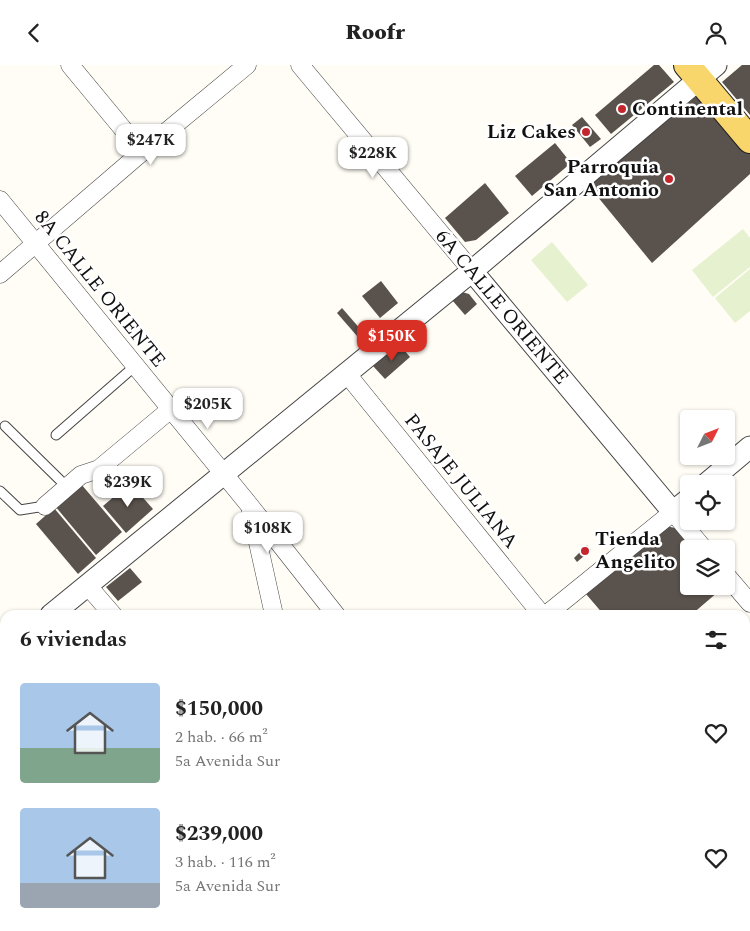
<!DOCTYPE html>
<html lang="es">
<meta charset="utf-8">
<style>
:root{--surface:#fff;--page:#f6f6f6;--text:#222;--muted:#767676;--accent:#d93025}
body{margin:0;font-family:Spectral,serif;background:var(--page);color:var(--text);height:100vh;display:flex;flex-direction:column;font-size:19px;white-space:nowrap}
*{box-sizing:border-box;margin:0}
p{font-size:16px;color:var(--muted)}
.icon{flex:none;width:28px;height:28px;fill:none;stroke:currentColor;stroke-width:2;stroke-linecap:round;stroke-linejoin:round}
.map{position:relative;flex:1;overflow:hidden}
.details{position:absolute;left:0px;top:545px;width:750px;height:321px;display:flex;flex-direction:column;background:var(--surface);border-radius:15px 15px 0 0;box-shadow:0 1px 4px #0004}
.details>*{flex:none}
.needle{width:32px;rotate:48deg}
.controls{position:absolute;left:680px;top:345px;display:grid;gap:10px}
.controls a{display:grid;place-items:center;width:55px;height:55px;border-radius:5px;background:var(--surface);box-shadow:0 1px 4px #0004;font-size:25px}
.price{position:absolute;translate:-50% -42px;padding:0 11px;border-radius:10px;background:#fff;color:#222;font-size:16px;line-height:32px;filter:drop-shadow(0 1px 2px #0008)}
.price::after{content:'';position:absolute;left:50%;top:30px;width:15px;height:11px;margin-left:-8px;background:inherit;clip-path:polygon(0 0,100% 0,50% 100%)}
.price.active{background:var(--accent);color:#fff}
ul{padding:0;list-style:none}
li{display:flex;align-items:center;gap:15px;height:125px;padding:0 20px}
li span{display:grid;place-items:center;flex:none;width:140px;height:100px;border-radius:5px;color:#555}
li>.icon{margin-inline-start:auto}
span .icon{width:60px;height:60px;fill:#fffc;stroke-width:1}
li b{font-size:21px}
h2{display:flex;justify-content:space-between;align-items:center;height:60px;padding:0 20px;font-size:21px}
header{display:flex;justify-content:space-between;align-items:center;height:65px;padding:0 20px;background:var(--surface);font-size:22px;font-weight:800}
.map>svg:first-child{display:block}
.pitch{fill:#e6f2cf}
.building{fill:#5a524d}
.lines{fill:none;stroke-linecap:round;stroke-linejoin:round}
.service-casing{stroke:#444;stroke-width:11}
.minor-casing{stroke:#444;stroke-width:19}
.tertiary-casing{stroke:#444;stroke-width:23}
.primary-casing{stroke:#222;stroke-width:28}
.service{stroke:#fff;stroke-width:9}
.minor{stroke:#fff;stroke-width:18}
.tertiary{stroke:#fff;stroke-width:21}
.primary{stroke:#f9d66b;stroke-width:26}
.poi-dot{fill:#c4262e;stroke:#fff;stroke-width:2}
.labels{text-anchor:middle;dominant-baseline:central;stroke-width:5;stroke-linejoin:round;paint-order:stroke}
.poi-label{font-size:20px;font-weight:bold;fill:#111;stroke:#fff;text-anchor:start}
.street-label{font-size:20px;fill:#111;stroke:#fff}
</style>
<header><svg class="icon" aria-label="back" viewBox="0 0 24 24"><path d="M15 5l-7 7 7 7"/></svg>Roofr<svg class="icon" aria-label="person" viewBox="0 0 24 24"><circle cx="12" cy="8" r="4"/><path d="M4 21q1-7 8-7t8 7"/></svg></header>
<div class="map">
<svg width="750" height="866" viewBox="0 0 750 866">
<rect width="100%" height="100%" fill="#fffdf5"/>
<!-- pitch -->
<g class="pitch">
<path d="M743,164L750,173V202L713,232L692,205Z"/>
<path d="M552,177L588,220L567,237L531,195Z"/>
<path d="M750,204V246L735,258L715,233Z"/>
</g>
<!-- building -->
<g class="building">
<path d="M654,0H659L674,17L611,69L595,50Z"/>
<path d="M742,0H750V50L722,17Z"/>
<path d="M698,30L750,89V109L652,198L588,120Z"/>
<path d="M582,52L601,74L590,82L572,60Z"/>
<path d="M555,78L571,98L532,131L515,111Z"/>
<path d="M485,118L509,148L476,175L465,177L445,153Z"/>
<path d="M381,216L398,238L380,253L362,231Z"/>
<path d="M462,227L469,229L477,239L465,250L452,235Z"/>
<path d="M342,243L362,266L357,271L337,248Z"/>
<path d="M399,279L410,292L385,314L373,301Z"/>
<path d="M130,418L153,444L126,468L103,441Z"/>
<path d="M81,419L122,467L96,490L55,441Z"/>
<path d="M54,443L96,493L78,509L36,459Z"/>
<path d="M666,461L675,463L692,484H689V521H725L691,550H604L586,529Z"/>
<path d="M587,480L591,485L577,497L574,493Z"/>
<path d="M130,503L142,517L118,536L106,522Z"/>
<path d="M0,701L5,707V772L0,776Z"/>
<path d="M5,776V857L0,861V781Z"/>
<path d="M31,861H139L134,866H35Z"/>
</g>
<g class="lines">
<defs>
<g id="service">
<path d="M5,361L67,422"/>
<path d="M56,370L135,301"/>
<path d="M0,426L20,445L45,441"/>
</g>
<g id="minor">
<path d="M70,0L142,87"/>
<path d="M300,0L472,206"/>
<path d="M0,135L250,441L336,550"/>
<path d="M0,209L142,87L247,0"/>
<path d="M347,309L542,550"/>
<path d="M45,441L81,410L99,404L171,344"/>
<path d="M251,446L274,550"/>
<path d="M726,510L750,538"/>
<path d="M87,520L113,550"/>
<path d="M546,550L673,447L704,484"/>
<path d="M0,643L5,649"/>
<path d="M745,784L750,780"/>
<path d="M180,861L184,866"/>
<path d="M601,861L606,866"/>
<path d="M163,866L169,861"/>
<path d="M645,866L651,861"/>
</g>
<g id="tertiary">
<path d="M472,206L673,447L689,434"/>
<path d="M706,419L750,382"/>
<path d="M51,550L472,206L716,0"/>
<path d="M0,591L5,587"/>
</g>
<path id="primary" d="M687,0L750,75"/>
</defs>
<!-- service casing -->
<use href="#service" class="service-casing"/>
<!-- minor casing -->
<use href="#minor" class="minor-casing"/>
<!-- tertiary casing -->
<use href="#tertiary" class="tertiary-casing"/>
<!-- primary casing -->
<use href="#primary" class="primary-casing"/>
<!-- service -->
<use href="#service" class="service"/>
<!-- minor -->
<use href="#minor" class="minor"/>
<!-- tertiary -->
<use href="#tertiary" class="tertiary"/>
<!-- primary -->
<use href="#primary" class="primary"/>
</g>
<!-- markers -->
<g class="poi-dot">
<circle cx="622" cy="44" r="5"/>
<circle cx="586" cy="67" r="5"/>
<circle cx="669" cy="114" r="5"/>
<circle cx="585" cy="486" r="5"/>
</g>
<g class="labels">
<!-- poi labels -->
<g class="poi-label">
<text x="632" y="44">Continental</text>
<text x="576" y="67" text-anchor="end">Liz Cakes</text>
<text x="659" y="102" text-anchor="end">Parroquia<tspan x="659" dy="23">San Antonio</tspan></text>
<text x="595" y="474">Tienda<tspan x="595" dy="23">Angelito</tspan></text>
</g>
<!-- street labels -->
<g class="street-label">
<text transform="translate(100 224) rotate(51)">8A CALLE ORIENTE</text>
<text transform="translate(502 242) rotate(50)">6A CALLE ORIENTE</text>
<text transform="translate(461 416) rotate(51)">PASAJE JULIANA</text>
</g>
</g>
</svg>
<div class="controls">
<a><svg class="needle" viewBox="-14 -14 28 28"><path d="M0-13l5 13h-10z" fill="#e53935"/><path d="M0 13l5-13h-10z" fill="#767676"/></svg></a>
<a><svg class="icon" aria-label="locate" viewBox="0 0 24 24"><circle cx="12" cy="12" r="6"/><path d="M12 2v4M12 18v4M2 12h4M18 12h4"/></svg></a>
<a><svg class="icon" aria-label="layers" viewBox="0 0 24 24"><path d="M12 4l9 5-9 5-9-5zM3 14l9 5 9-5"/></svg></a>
</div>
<b class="price" style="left:151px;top:101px">$247K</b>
<b class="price" style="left:373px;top:114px">$228K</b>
<b class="price active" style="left:392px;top:297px">$150K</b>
<b class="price" style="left:208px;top:365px">$205K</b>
<b class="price" style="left:128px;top:443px">$239K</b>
<b class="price" style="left:268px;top:489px">$108K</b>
<section class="details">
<h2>6 viviendas<svg class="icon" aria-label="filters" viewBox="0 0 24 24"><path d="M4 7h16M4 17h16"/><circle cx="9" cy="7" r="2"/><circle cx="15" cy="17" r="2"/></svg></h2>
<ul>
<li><span style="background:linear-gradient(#a9c7e8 65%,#7fa58c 0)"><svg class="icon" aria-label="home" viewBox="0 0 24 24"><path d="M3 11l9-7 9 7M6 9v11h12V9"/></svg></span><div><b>$150,000</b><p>2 hab. · 66 m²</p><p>5a Avenida Sur</p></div><svg class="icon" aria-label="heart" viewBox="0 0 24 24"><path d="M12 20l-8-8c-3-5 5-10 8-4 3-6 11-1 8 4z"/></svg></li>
<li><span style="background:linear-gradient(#a9c7e8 75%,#9aa5b1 0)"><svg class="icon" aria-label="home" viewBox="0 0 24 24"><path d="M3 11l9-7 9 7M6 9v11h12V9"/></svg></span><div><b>$239,000</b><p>3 hab. · 116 m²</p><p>5a Avenida Sur</p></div><svg class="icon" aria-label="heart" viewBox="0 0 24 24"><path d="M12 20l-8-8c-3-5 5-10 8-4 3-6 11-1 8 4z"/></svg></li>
</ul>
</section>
</div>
